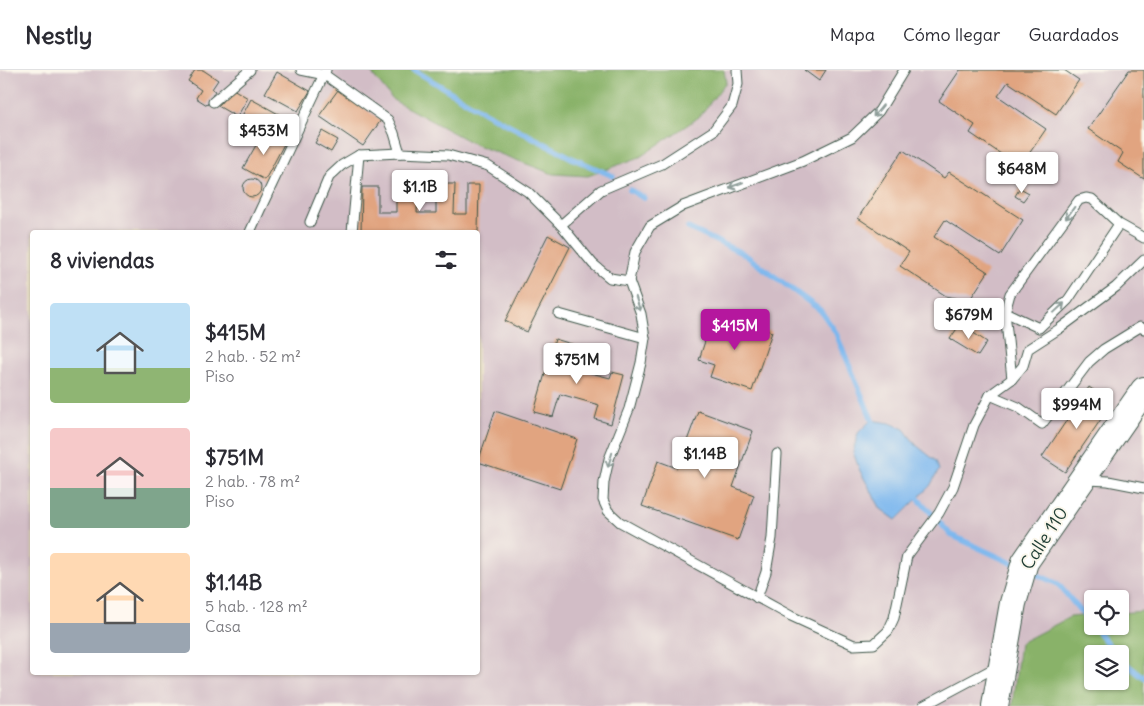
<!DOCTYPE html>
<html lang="es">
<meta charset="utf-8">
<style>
:root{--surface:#fff;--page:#f2f2f3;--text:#2b2b33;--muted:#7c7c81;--line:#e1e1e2;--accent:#b5179e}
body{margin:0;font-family:Delius,sans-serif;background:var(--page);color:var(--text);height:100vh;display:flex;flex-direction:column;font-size:19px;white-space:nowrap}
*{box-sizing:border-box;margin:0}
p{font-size:16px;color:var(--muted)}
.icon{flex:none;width:28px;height:28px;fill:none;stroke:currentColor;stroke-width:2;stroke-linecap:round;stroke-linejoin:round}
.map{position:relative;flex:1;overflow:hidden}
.details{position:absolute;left:30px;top:160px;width:450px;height:445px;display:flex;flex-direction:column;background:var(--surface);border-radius:5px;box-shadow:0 1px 4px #0004}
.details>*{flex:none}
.controls{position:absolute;left:1084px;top:520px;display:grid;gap:10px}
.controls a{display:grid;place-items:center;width:45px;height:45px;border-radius:5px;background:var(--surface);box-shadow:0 1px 4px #0004;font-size:25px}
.price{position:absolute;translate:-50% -42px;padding:0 11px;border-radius:5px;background:#fff;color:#222;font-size:16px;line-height:32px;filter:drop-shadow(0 1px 2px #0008)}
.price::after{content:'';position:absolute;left:50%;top:30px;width:15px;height:11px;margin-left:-8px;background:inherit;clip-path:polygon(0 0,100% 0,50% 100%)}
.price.selected{background:var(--accent);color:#fff}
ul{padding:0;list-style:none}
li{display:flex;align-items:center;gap:15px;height:125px;padding:0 20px}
li span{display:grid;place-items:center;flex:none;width:140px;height:100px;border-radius:5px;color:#555}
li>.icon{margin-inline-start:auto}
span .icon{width:60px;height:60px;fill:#fffc;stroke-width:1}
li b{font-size:21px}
h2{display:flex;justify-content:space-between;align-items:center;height:60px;padding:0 20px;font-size:21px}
header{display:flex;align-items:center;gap:30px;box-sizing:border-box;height:70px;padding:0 25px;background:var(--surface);border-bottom:1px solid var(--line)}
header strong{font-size:24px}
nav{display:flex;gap:28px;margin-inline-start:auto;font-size:18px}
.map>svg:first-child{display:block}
.industrial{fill:#d2bdc6;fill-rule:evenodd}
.forest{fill:#89b269;stroke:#54784e;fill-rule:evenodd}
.water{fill:#7db7ee;stroke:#4e7a91}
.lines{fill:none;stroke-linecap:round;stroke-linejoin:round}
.stream{stroke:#7db7ee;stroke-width:5.5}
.building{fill:#e1a480}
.service-casing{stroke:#3e5649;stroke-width:11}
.secondary-casing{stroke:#3e5649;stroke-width:28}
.service{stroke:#fff;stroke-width:9}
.secondary{stroke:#fff;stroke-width:26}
.oneway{stroke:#8f9e9a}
.labels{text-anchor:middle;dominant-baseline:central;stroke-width:4;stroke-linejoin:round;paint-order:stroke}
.street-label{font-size:18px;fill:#1f3d34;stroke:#fbf7ec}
</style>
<header>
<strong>Nestly</strong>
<nav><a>Mapa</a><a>Cómo llegar</a><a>Guardados</a></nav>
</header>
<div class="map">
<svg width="1144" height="636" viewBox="0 0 1144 636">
<rect width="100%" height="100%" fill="#fbf7ec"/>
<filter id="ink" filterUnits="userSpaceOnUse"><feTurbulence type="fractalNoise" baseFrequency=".02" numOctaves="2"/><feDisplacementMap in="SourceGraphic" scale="10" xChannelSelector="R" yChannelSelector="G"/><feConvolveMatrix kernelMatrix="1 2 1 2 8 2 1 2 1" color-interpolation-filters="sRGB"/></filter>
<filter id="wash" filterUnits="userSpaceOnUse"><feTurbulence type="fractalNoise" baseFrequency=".0096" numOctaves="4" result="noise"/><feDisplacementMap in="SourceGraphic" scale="20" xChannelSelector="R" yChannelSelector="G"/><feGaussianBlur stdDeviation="1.12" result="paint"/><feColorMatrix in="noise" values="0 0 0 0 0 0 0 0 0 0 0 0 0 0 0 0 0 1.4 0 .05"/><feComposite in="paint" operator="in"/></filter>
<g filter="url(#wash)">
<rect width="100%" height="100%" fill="#ece2c2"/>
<!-- industrial -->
<path class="industrial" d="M0,0H1144V636H0ZM32,162H478V602H32ZM1092,529H1120V556H1092ZM1092,584H1120V611H1092Z"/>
<!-- forest -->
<g class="forest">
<path d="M369,0H724L726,12L699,47L640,87L588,106L553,104L474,74L393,30Z"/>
<path d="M1144,541V636H1012L1020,573L1070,547L1092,545V556H1120V543ZM1092,584H1120V611H1092Z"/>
</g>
<!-- water -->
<path class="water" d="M871,350L890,353L904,359L916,375L936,391L939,400L930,416L896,450L881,439L860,401L853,382L858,363Z"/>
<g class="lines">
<!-- stream -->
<g class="stream">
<path d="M414,0L484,42L574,89L613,106"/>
<path d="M630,120L644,128"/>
<path d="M688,158L744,184L820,240L835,261L875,357"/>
<path d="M913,423L951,465L1016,495"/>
<path d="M1029,501L1058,514L1092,555"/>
<path d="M1093,556L1116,584"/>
<path d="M1120,589L1144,608"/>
</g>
</g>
<g id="blocks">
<!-- building -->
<g class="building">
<path d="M195,0H203L218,10L212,19L215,21L207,35L196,28L201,20L188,11Z"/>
<path d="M804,0H826L819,11Z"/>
<path d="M960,0H1064L1079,10L1056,44L1008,12L998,26L1046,59L1020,97L970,63L975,55L939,31Z"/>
<path d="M1129,0H1144V109L1118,92L1123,83L1088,59Z"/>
<path d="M277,2L310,21L298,41L265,23Z"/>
<path d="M233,19L248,28L237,47L218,36Z"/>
<path d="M338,20L381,50L363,76L319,46Z"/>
<path d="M251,29L293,52L283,69L242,46Z"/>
<path d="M322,61L338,70L331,82L315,73Z"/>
<path d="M263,63L284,74L265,110L243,98Z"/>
<path d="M903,80L944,108L949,102L1023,150L1000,186L945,150L934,167L988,202L969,231L946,226L900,196L909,182L858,148Z"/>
<circle cx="252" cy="118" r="9"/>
<path d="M436,114H455L454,144H467V115H479L478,162H361L362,117H378V142H396V115H418L417,143H436Z"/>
<path d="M1020,118L1029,123L1023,131L1015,126Z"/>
<path d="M548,165L570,177L527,262L505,251Z"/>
<path d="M714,243L772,262L752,321L710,307L714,295L699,290Z"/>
<path d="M960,254L987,272L978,286L950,269Z"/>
<path d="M555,269L575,275L569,297L610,308L612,302L624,305L611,354L595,349L599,335L560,324L553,347L534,342Z"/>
<path d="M1089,317L1112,333L1065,402L1042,387Z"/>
<path d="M495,341L577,369L560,419L478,392Z"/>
<path d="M698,341L753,361L733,417L754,425L738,470L642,436L658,391L677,398Z"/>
</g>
</g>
</g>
<g filter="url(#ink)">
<use href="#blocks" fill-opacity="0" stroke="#3e5649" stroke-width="1"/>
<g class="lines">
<defs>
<g id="service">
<path d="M301,0L325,5L388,50L394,63L400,83"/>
<path d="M904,0L879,41L852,67L803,91L683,136L650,156L635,182L629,211L641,244L645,268L641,293L629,339L609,389L604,412L603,430L608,441L620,452L791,546L854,575L874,574L888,561L894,548L907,486L939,443L953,417L974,355L990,325L1012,309L1023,296L1028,279L1059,259L1116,217L1144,190"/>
<path d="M213,32L250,0"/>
<path d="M310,152L329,107L342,95L359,85L400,83L448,85L488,96L528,122L561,155L593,194L610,208L629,211"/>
<path d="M1119,154L1068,230L1039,258L1005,242L1010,224L1079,130L1086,128L1092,129L1119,154L1144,168"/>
<path d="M561,155L601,120L662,94L713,61L732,36L738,14L737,0"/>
<path d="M250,162L260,140L326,0"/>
<path d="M352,162L359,85"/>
<path d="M1005,242L1012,309"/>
<path d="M559,244L645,268"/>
<path d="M990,325L1018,337L1042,354L1089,292L1104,279L1140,257L1144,259"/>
<path d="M1088,410L1108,411L1144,418"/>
<path d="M757,528L766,502L772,468L777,384"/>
<path d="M923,636L998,596"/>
</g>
<path id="secondary" d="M995,636L1013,533L1025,492L1144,320"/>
</defs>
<!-- service casing -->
<use href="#service" class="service-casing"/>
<!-- secondary casing -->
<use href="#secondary" class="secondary-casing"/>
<!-- service -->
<use href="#service" class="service"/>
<!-- secondary -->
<use href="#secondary" class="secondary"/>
</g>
<!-- one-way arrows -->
<defs><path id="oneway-shaft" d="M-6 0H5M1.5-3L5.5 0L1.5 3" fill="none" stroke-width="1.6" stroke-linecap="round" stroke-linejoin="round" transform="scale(1.25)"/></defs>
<g class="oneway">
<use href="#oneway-shaft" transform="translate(878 41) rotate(130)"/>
<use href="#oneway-shaft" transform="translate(736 115) rotate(159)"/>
<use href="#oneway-shaft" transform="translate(1070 143) rotate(126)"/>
<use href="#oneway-shaft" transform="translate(638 234) rotate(72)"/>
<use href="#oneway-shaft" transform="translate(1059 238) rotate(-43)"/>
<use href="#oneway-shaft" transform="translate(610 390) rotate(107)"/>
</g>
</g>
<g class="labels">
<!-- street labels -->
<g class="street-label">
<text transform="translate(1044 468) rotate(-57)">Calle 110</text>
</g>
</g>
</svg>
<div class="controls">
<a><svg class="icon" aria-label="locate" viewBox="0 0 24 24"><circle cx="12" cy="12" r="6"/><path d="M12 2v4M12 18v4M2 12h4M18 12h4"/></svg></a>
<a><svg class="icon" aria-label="layers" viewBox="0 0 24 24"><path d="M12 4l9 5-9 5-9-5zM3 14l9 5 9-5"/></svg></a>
</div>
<b class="price" style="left:264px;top:86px">$453M</b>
<b class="price" style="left:1022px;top:124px">$648M</b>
<b class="price" style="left:420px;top:142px">$1.1B</b>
<b class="price" style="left:969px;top:270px">$679M</b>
<b class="price selected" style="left:735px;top:281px">$415M</b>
<b class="price" style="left:577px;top:315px">$751M</b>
<b class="price" style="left:1077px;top:360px">$994M</b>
<b class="price" style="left:705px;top:409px">$1.14B</b>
<section class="details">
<h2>8 viviendas<svg class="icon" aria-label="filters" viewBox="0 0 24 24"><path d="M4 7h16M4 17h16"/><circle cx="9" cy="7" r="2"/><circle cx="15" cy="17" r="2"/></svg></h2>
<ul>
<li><span style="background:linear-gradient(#bfe0f5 65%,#8fb573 0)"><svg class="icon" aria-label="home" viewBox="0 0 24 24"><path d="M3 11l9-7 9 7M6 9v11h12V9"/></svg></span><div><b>$415M</b><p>2 hab. · 52 m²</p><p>Piso</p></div></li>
<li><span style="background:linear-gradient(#f6c9c9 60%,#7fa58c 0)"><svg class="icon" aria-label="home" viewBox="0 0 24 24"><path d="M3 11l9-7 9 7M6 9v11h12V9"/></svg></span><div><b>$751M</b><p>2 hab. · 78 m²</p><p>Piso</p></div></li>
<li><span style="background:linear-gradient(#ffd9b3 70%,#9aa5b1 0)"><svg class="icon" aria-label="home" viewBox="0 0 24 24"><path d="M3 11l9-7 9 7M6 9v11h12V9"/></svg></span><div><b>$1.14B</b><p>5 hab. · 128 m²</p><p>Casa</p></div></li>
</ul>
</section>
</div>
